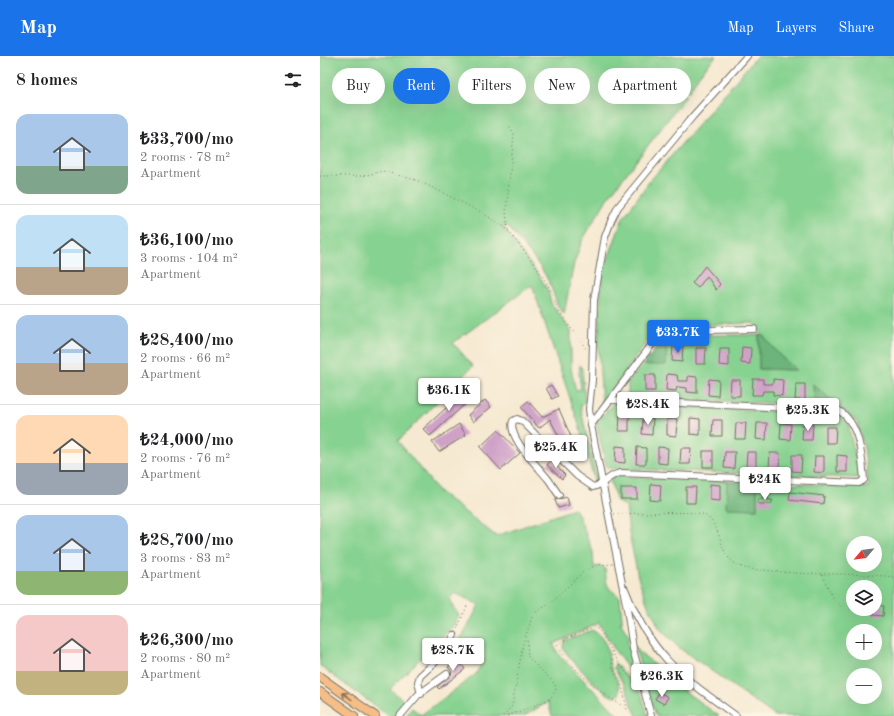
<!DOCTYPE html>
<meta charset="utf-8">
<style>
:root{--surface:#fff;--page:#f6f6f6;--text:#202124;--muted:#757577;--line:#e0e0e0;--accent:#1a73e8}
body{margin:0;font-family:"Old Standard TT",serif;background:var(--page);color:var(--text);height:100vh;display:flex;flex-direction:column;font-size:15px;white-space:nowrap}
*{box-sizing:border-box;margin:0}
p{font-size:13px;color:var(--muted)}
.icon{flex:none;width:22px;height:22px;fill:none;stroke:currentColor;stroke-width:2;stroke-linecap:round;stroke-linejoin:round}
.map{position:relative;flex:1;overflow:hidden}
.drawer{display:flex;flex-direction:column;background:var(--surface);width:320px}
.drawer>*{flex:none}
.hud{position:absolute;left:12px;top:12px;width:380px;height:36px;display:flex;gap:8px}
.needle{width:26px;rotate:241deg}
.fabs{position:absolute;left:526px;top:480px;display:grid;gap:8px}
.fabs a{display:grid;place-items:center;width:36px;height:36px;border-radius:50%;background:var(--surface);box-shadow:0 4px 16px #0002;font-size:20px}
.price{position:absolute;translate:-50% -34px;padding:0 9px;border-radius:4px;background:#fff;color:#222;font-size:13px;line-height:26px;filter:drop-shadow(0 1px 2px #0008)}
.price::after{content:'';position:absolute;left:50%;top:24px;width:12px;height:9px;margin-left:-6px;background:inherit;clip-path:polygon(0 0,100% 0,50% 100%)}
.price.active{background:var(--accent);color:#fff}
ul{padding:0;list-style:none}
li{display:flex;align-items:center;gap:12px;height:100px;padding:0 16px}
li+li{border-top:1px solid var(--line)}
li span{display:grid;place-items:center;flex:none;width:112px;height:80px;border-radius:12px;color:#555}
li>.icon{margin-inline-start:auto}
span .icon{width:48px;height:48px;fill:#fffc;stroke-width:1}
li b{font-size:17px}
h2{display:flex;justify-content:space-between;align-items:center;height:48px;padding:0 16px;font-size:17px}
.tag{padding:0 14px;border-radius:18px;background:var(--surface);box-shadow:0 4px 16px #0002;font-size:14px;line-height:36px}
.tag.active{background:var(--accent);color:#fff}
header{display:flex;align-items:center;gap:24px;box-sizing:border-box;height:56px;padding:0 20px;background:var(--accent);color:#fff}
header strong{font-size:19px}
nav{display:flex;gap:22px;margin-inline-start:auto;font-size:14px}
main{display:flex;flex:1;min-height:0}
.map>svg:first-child{display:block}
.green{fill:#86d290;stroke:#587e5e;fill-rule:evenodd}
.forest{fill:#6cb47a;stroke:#4c7052}
.building{fill:#cfa1c7}
.lines{fill:none;stroke-linecap:round;stroke-linejoin:round}
.minor-casing{stroke:#726e65;stroke-width:8}
.highway-casing{stroke:#726e65;stroke-width:10}
.path{stroke:#726e65;stroke-width:1;stroke-dasharray:1 3;stroke-linecap:butt}
.minor{stroke:#fff;stroke-width:6}
.highway{stroke:#f6be86;stroke-width:8}
.oneway{stroke:#907458}
</style>
<header>
<strong>Map</strong>
<nav><a>Map</a><a>Layers</a><a>Share</a></nav>
</header>
<main>
<section class="drawer">
<h2>8 homes<svg class="icon" aria-label="filters" viewBox="0 0 24 24"><path d="M4 7h16M4 17h16"/><circle cx="9" cy="7" r="2"/><circle cx="15" cy="17" r="2"/></svg></h2>
<ul>
<li><span style="background:linear-gradient(#a9c7e8 65%,#7fa58c 0)"><svg class="icon" aria-label="home" viewBox="0 0 24 24"><path d="M3 11l9-7 9 7M6 9v11h12V9"/></svg></span><div><b>₺33,700/mo</b><p>2 rooms · 78 m²</p><p>Apartment</p></div></li>
<li><span style="background:linear-gradient(#bfe0f5 65%,#b9a48a 0)"><svg class="icon" aria-label="home" viewBox="0 0 24 24"><path d="M3 11l9-7 9 7M6 9v11h12V9"/></svg></span><div><b>₺36,100/mo</b><p>3 rooms · 104 m²</p><p>Apartment</p></div></li>
<li><span style="background:linear-gradient(#a9c7e8 60%,#b9a48a 0)"><svg class="icon" aria-label="home" viewBox="0 0 24 24"><path d="M3 11l9-7 9 7M6 9v11h12V9"/></svg></span><div><b>₺28,400/mo</b><p>2 rooms · 66 m²</p><p>Apartment</p></div></li>
<li><span style="background:linear-gradient(#ffd9b3 60%,#9aa5b1 0)"><svg class="icon" aria-label="home" viewBox="0 0 24 24"><path d="M3 11l9-7 9 7M6 9v11h12V9"/></svg></span><div><b>₺24,000/mo</b><p>2 rooms · 76 m²</p><p>Apartment</p></div></li>
<li><span style="background:linear-gradient(#a9c7e8 70%,#8fb573 0)"><svg class="icon" aria-label="home" viewBox="0 0 24 24"><path d="M3 11l9-7 9 7M6 9v11h12V9"/></svg></span><div><b>₺28,700/mo</b><p>3 rooms · 83 m²</p><p>Apartment</p></div></li>
<li><span style="background:linear-gradient(#f6c9c9 70%,#c2b280 0)"><svg class="icon" aria-label="home" viewBox="0 0 24 24"><path d="M3 11l9-7 9 7M6 9v11h12V9"/></svg></span><div><b>₺26,300/mo</b><p>2 rooms · 80 m²</p><p>Apartment</p></div></li>
</ul>
</section>
<div class="map">
<svg width="574" height="660" viewBox="0 0 574 660">
<rect width="100%" height="100%" fill="#fcf5e5"/>
<filter id="ink" filterUnits="userSpaceOnUse"><feTurbulence type="fractalNoise" baseFrequency=".025" numOctaves="2"/><feDisplacementMap in="SourceGraphic" scale="8" xChannelSelector="R" yChannelSelector="G"/><feConvolveMatrix kernelMatrix="1 2 1 2 8 2 1 2 1" color-interpolation-filters="sRGB"/></filter>
<filter id="wash" filterUnits="userSpaceOnUse"><feTurbulence type="fractalNoise" baseFrequency=".012" numOctaves="4" result="noise"/><feDisplacementMap in="SourceGraphic" scale="16" xChannelSelector="R" yChannelSelector="G"/><feGaussianBlur stdDeviation="0.9" result="paint"/><feColorMatrix in="noise" values="0 0 0 0 0 0 0 0 0 0 0 0 0 0 0 0 0 1.4 0 .05"/><feComposite in="paint" operator="in"/></filter>
<g filter="url(#wash)">
<rect width="100%" height="100%" fill="#f6e9d1"/>
<!-- green -->
<g class="green">
<path d="M0,0H396L379,19L368,37L361,31L358,34L366,40L287,143L262,185L254,207L244,258C235,248 234,236 228,224C219,206 202,189 189,172L184,169V173L220,221L228,235L231,247L251,275V313L256,335L259,333L261,334L259,318L260,309L262,313L265,347L261,348V354L277,425L276,427L274,424L259,369L212,229L133,287L153,310L78,385L119,436L176,480L254,453L257,456L273,496L274,511L282,510L285,513C287,530 285,530 300,541L302,562V566H300L310,582L307,586L313,600L317,625L296,596L279,567L233,588L239,599L299,660H232L228,646L204,660H86L92,652L101,659L156,618L164,603L139,583L144,578L159,549L135,537L130,542C130,550 136,553 139,560L134,569L70,633L86,647L75,660H69L0,610Z"/>
<path d="M437,0H574V660H455L358,591L340,573L327,547L318,521L309,477L306,450L297,446L290,424L294,420L407,425V452L437,453V426L549,431L544,392L537,366L493,328L494,349L308,341V327L347,279H439V313L476,314L460,300L433,267L337,271L282,348L278,285L282,219L303,162L329,126ZM533,487H555V509H533ZM533,531H555V553H533ZM533,575H555V597H533ZM533,619H555V641H533Z"/>
<path d="M294,347L520,359L528,368L540,422L287,412L276,367Z"/>
<path d="M272,574C278,577 282,582 285,587C289,594 288,602 290,609C293,620 302,627 299,639L296,641C286,643 249,602 243,592L244,585Z"/>
<path d="M314,589L320,597L333,607L360,632L399,660H336Z"/>
<path d="M295,607L321,637L328,660H317L310,645L307,634L294,612Z"/>
</g>
<!-- forest -->
<g class="forest">
<path d="M347,279L346,309H323Z"/>
<path d="M439,279H443L460,300L477,314L439,313Z"/>
<path d="M493,328L518,350L494,349Z"/>
<path d="M407,425L437,426V453L406,452Z"/>
</g>
<g id="blocks">
<!-- building -->
<g class="building">
<path d="M385,210L400,228L396,234L387,220L378,232L372,227Z"/>
<path d="M353,289L363,290L362,306L352,305Z"/>
<path d="M422,291L431,292L430,308L421,307Z"/>
<path d="M376,292H386L385,308H376Z"/>
<path d="M400,293H409V310L399,309Z"/>
<path d="M347,318L357,319L358,325H368V320L377,321V337L367,336V332L357,331L356,335L346,334Z"/>
<rect x="325" y="319" width="10" height="16"/>
<path d="M389,323L399,324L398,340L388,339Z"/>
<path d="M433,323H443V328H453V323L463,324L462,340L453,339V335H443L442,339H432Z"/>
<path d="M411,324H420V340H410Z"/>
<path d="M476,328H485V344H475Z"/>
<path d="M231,329L238,340L232,343L226,332Z"/>
<path d="M148,332L155,339L110,380L103,373Z"/>
<path d="M165,344L171,351L153,366L148,359Z"/>
<path d="M208,345L222,361L239,353L252,383L242,387L230,363L219,372L201,351Z"/>
<path d="M300,358L309,359V375H299Z"/>
<path d="M323,362H333L332,379L322,378Z"/>
<path d="M370,362L380,363V379L370,378Z"/>
<path d="M347,363H357L356,380L347,379Z"/>
<path d="M393,364H402V380H392Z"/>
<path d="M416,367H426L425,383H415Z"/>
<path d="M437,367H447L446,384L436,383Z"/>
<path d="M461,367L471,368L470,384L460,383Z"/>
<path d="M139,368L146,379L119,396L112,386Z"/>
<path d="M483,368H493L492,384H482Z"/>
<path d="M506,371H516L515,387H506Z"/>
<path d="M178,374L200,397L181,414L160,391Z"/>
<path d="M296,390L305,391V407L295,406Z"/>
<path d="M317,391L326,392V408H316Z"/>
<path d="M338,391L348,392L347,408L338,407Z"/>
<path d="M361,392H371L370,408H360Z"/>
<rect x="383" y="395" width="10" height="16"/>
<path d="M405,396H415L414,413L404,412Z"/>
<path d="M427,396H436V412H426Z"/>
<path d="M450,397H460L459,413H449Z"/>
<path d="M472,399H482L481,416L472,415Z"/>
<path d="M517,399L527,400V416H517Z"/>
<path d="M495,400H504V417L494,416Z"/>
<path d="M231,404L245,419L242,423L227,409Z"/>
<path d="M331,428L341,429L340,445L330,444Z"/>
<path d="M390,428L400,429V445L390,444Z"/>
<path d="M366,431H376L375,447H366Z"/>
<rect x="301" y="432" width="16" height="11"/>
<path d="M470,436L504,440L503,448L469,444Z"/>
<path d="M443,440H448V444H453L451,448H438V443H443Z"/>
<path d="M247,441L249,449L238,452L235,444Z"/>
<path d="M555,549L564,550L563,560L553,559Z"/>
<path d="M138,603L145,613L119,633L117,631L131,619L132,616L128,611Z"/>
<path d="M339,636L348,641L344,648L335,643Z"/>
</g>
</g>
</g>
<g filter="url(#ink)">
<use href="#blocks" fill-opacity="0" stroke="#726e65" stroke-width="1"/>
<g class="lines">
<defs>
<g id="minor">
<path d="M271,369L342,275L434,273"/>
<path d="M239,439C235,434 232,428 228,423C218,410 187,382 193,365L197,363L202,365L257,420L273,431C286,428 289,418 301,417L539,427L544,424C542,401 540,367 518,354L291,344"/>
<path d="M305,533C331,600 361,620 416,660"/>
<path d="M101,638L98,626L100,620L127,595L134,579"/>
<path d="M80,660L98,639L127,618"/>
<path d="M331,660L313,593L307,553L271,369L269,353L272,324L274,244L285,181L291,165L298,151L373,60L427,0"/>
</g>
<g id="highway">
<path d="M0,621L55,660"/>
<path d="M0,636L34,660"/>
</g>
</defs>
<!-- minor casing -->
<use href="#minor" class="minor-casing"/>
<!-- highway casing -->
<use href="#highway" class="highway-casing"/>
<!-- path -->
<g class="path">
<path d="M0,120H43L63,115L99,125L159,155L186,172L215,209L229,231L239,256L267,294"/>
<path d="M188,174L186,156L194,78L189,69"/>
<path d="M294,458C308,458 378,454 385,459C407,475 394,502 425,512C434,514 444,514 453,515C493,520 534,516 574,521"/>
<path d="M502,519L513,542L522,552"/>
<path d="M137,573L148,548"/>
<path d="M292,595V610L301,628L307,652"/>
<path d="M307,653C282,637 252,615 237,589L248,582L275,571L280,575L299,607L316,629"/>
<path d="M183,660L192,650L203,588L213,558L229,548L264,515L277,509L293,508"/>
<path d="M188,660L230,643L236,634L235,628L208,601L207,581"/>
</g>
<!-- minor -->
<use href="#minor" class="minor"/>
<!-- highway -->
<use href="#highway" class="highway"/>
</g>
<!-- one-way arrows -->
<defs><path id="oneway-shaft" d="M-6 0H5M1.5-3L5.5 0L1.5 3" fill="none" stroke-width="1.6" stroke-linecap="round" stroke-linejoin="round"/></defs>
<use class="oneway" href="#oneway-shaft" transform="translate(27 640) rotate(-144)"/>
</g>
</svg>
<div class="fabs">
<a><svg class="needle" viewBox="-14 -14 28 28"><path d="M0-13l5 13h-10z" fill="#e53935"/><path d="M0 13l5-13h-10z" fill="#757577"/></svg></a>
<a><svg class="icon" aria-label="layers" viewBox="0 0 24 24"><path d="M12 4l9 5-9 5-9-5zM3 14l9 5 9-5"/></svg></a>
<a>+</a>
<a>−</a>
</div>
<b class="price active" style="left:358px;top:298px">₺33.7K</b>
<b class="price" style="left:129px;top:356px">₺36.1K</b>
<b class="price" style="left:328px;top:370px">₺28.4K</b>
<b class="price" style="left:488px;top:376px">₺25.3K</b>
<b class="price" style="left:236px;top:413px">₺25.4K</b>
<b class="price" style="left:445px;top:445px">₺24K</b>
<b class="price" style="left:133px;top:616px">₺28.7K</b>
<b class="price" style="left:342px;top:642px">₺26.3K</b>
<div class="hud">
<a class="tag">Buy</a>
<a class="tag active">Rent</a>
<a class="tag">Filters</a>
<a class="tag">New</a>
<a class="tag">Apartment</a>
</div>
</div>
</main>
